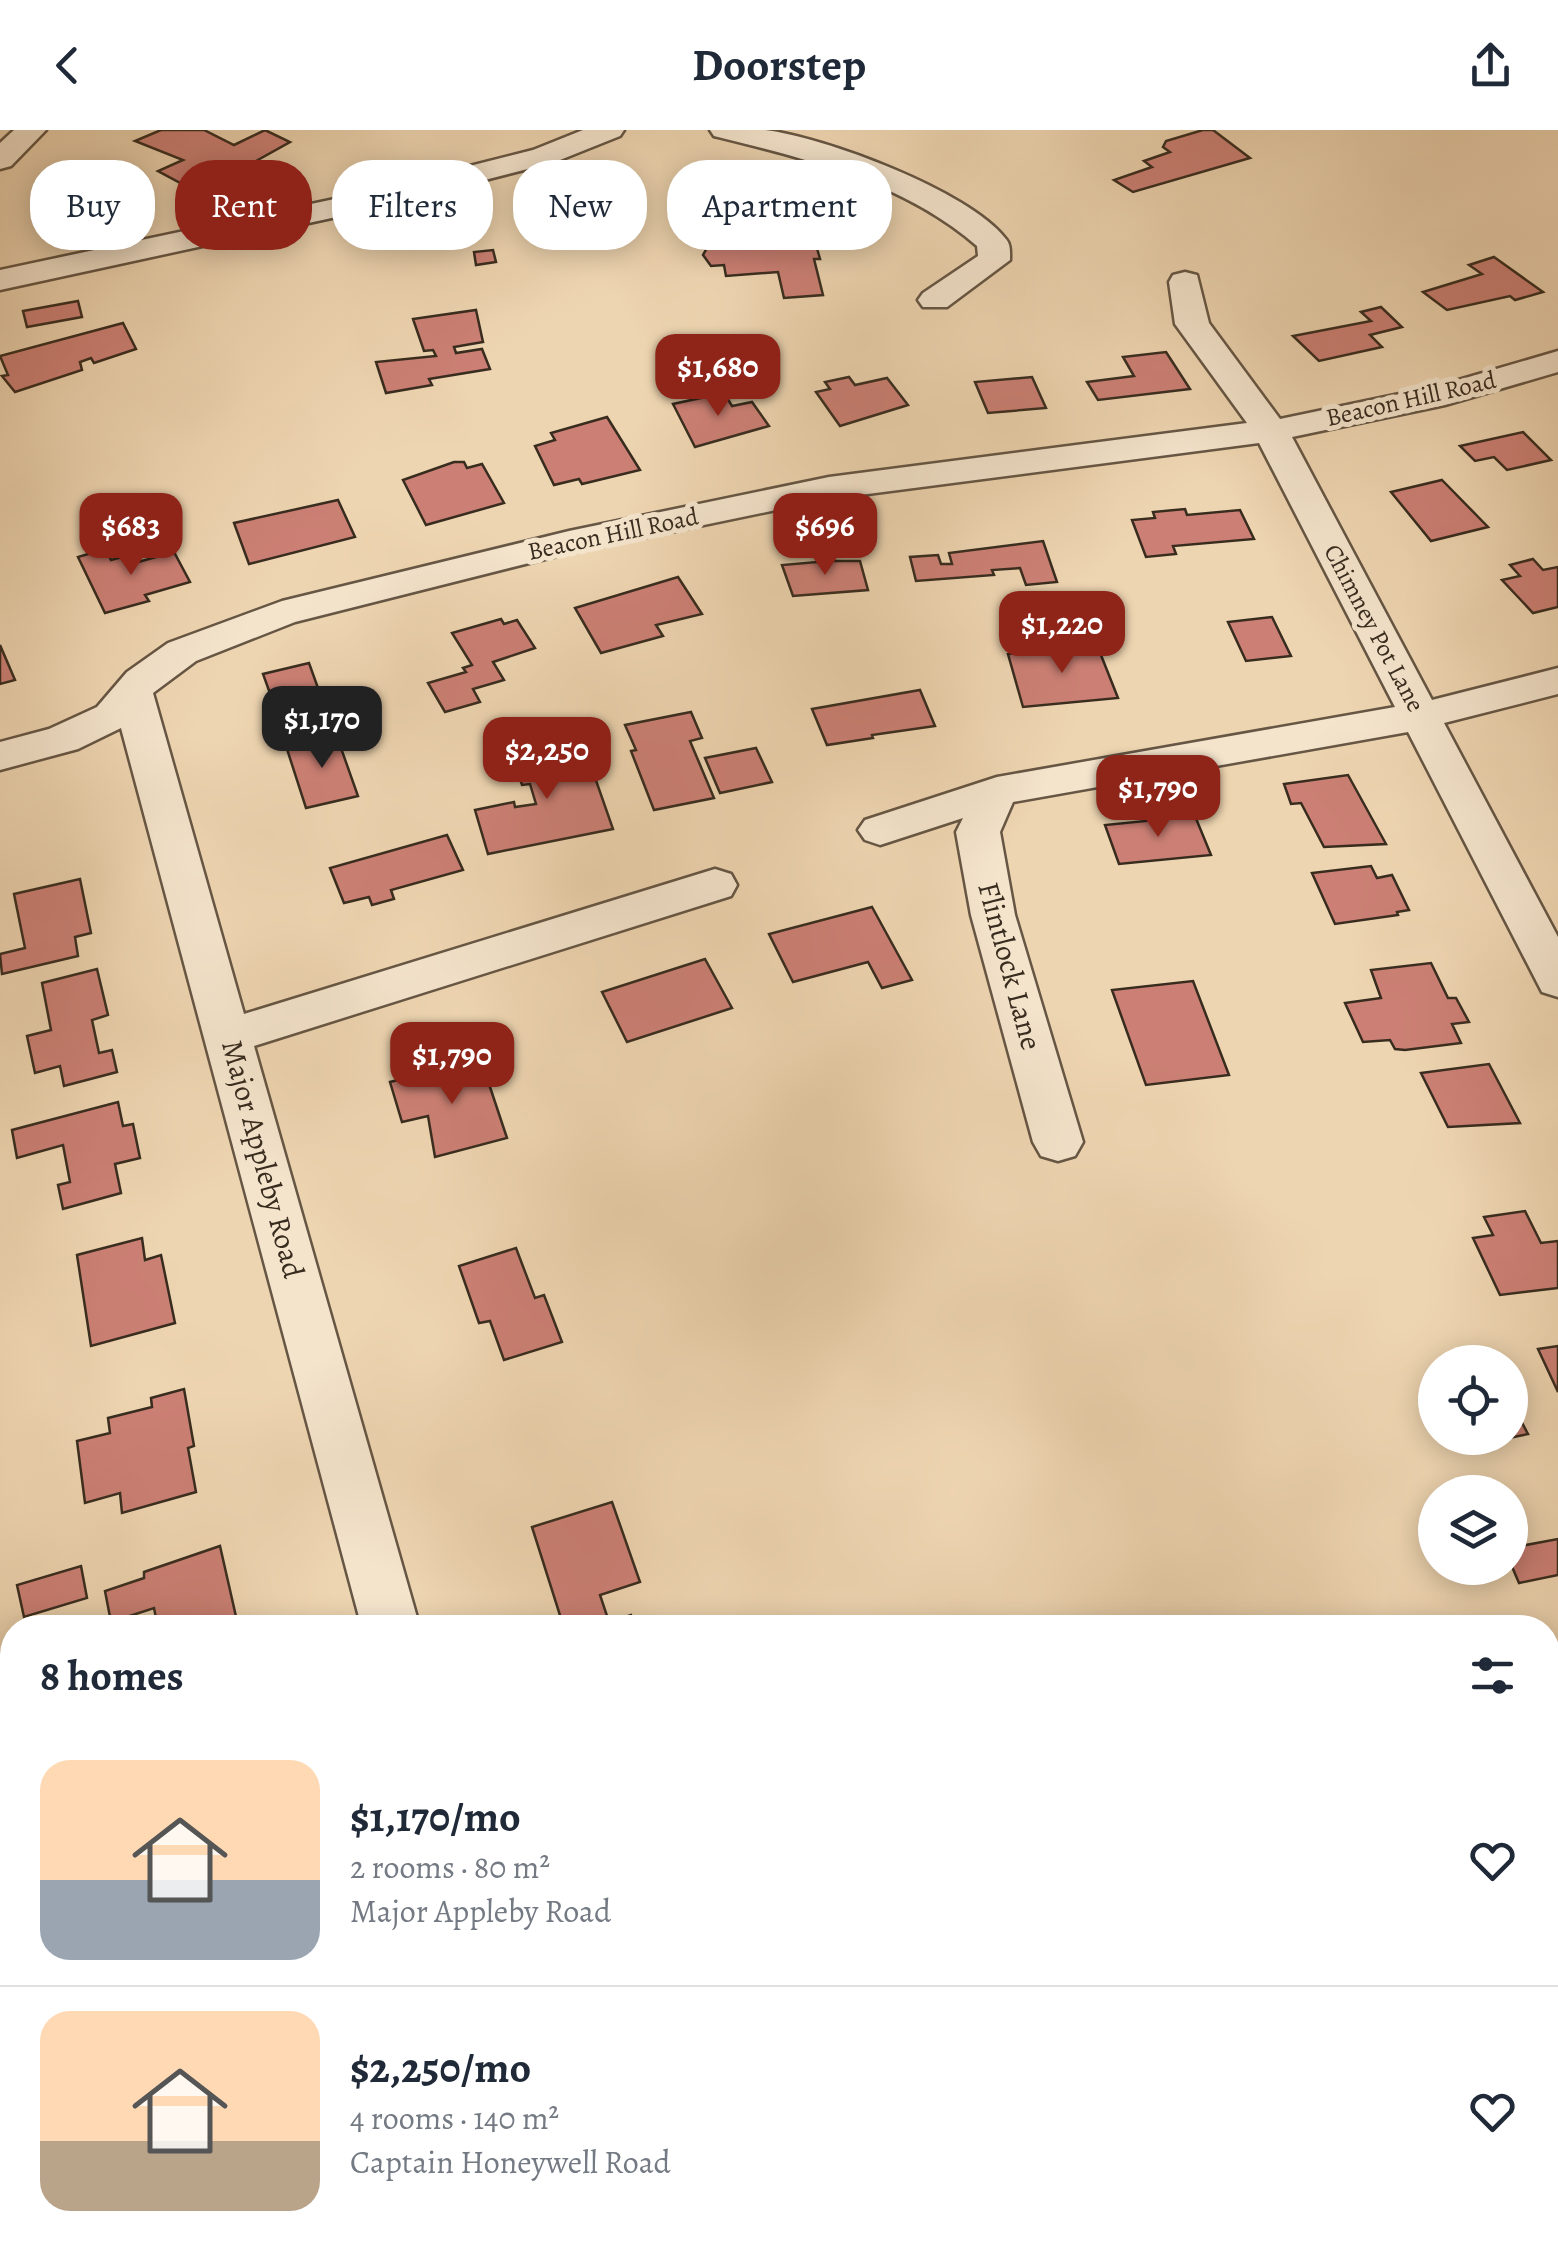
<!DOCTYPE html>
<meta charset="utf-8">
<style>
:root{--surface:#fff;--page:#f6f6f7;--text:#1f2937;--muted:#747a83;--line:#e0e1e3;--accent:#8f2418}
body{margin:0;font-family:Alegreya,serif;background:var(--page);color:var(--text);height:100vh;display:flex;flex-direction:column;font-size:38px;white-space:nowrap}
*{box-sizing:border-box;margin:0}
p{font-size:32px;color:var(--muted)}
.icon{flex:none;width:55px;height:55px;fill:none;stroke:currentColor;stroke-width:2;stroke-linecap:round;stroke-linejoin:round}
.map{position:relative;flex:1;overflow:hidden}
.details{position:absolute;left:0px;top:1485px;width:1560px;height:640px;display:flex;flex-direction:column;background:var(--surface);border-radius:40px 40px 0 0;box-shadow:0 5px 25px #0003}
.details>*{flex:none}
.banner{position:absolute;left:30px;top:30px;width:1000px;height:90px;display:flex;gap:20px}
.tools{position:absolute;left:1418px;top:1215px;display:grid;gap:20px}
.tools a{display:grid;place-items:center;width:110px;height:110px;border-radius:50%;background:var(--surface);box-shadow:0 5px 25px #0003;font-size:50px}
.price{position:absolute;translate:-50% -85px;padding:0 22px;border-radius:20px;background:var(--accent);color:#fff;font-size:32px;line-height:65px;filter:drop-shadow(0 2px 5px #0008)}
.price::after{content:'';position:absolute;left:50%;top:60px;width:30px;height:22px;margin-left:-15px;background:inherit;clip-path:polygon(0 0,100% 0,50% 100%)}
.price.selected{background:#222;color:#fff}
ul{padding:0;list-style:none}
li{display:flex;align-items:center;gap:30px;height:250px;padding:0 40px}
li+li{border-top:2px solid var(--line)}
li span{display:grid;place-items:center;flex:none;width:280px;height:200px;border-radius:30px;color:#555}
li>.icon{margin-inline-start:auto}
span .icon{width:120px;height:120px;fill:#fffc;stroke-width:1}
li b{font-size:42px}
h2{display:flex;justify-content:space-between;align-items:center;height:120px;padding:0 40px;font-size:42px}
.tag{padding:0 35px;border-radius:40px;background:var(--surface);box-shadow:0 5px 25px #0003;font-size:35px;line-height:90px}
.tag.selected{background:var(--accent);color:#fff}
header{display:flex;justify-content:space-between;align-items:center;height:130px;padding:0 40px;background:var(--surface);font-size:45px;font-weight:700}
.map>svg:first-child{display:block}
.building{fill:#cc8075;stroke:#382c1f;stroke-width:2.5}
.lines{fill:none;stroke-linecap:round;stroke-linejoin:round}
.minor-casing{stroke:#665644;stroke-width:5}
.minor{fill:#f4e4cc;fill-rule:evenodd}
.labels{text-anchor:middle;dominant-baseline:central;stroke-width:10;stroke-linejoin:round;paint-order:stroke}
.far-street-label{font-size:25px;fill:#382c1f;stroke:#f4e4cc}
.street-label{font-size:30px;fill:#382c1f;stroke:#f4e4cc}
</style>
<header><svg class="icon" aria-label="back" viewBox="0 0 24 24"><path d="M15 5l-7 7 7 7"/></svg>Doorstep<svg class="icon" aria-label="share" viewBox="0 0 24 24"><path d="M12 15V3M7 8l5-5 5 5M5 13v7h14v-7"/></svg></header>
<div class="map">
<svg width="1558" height="2125" viewBox="0 0 1558 2125">
<rect width="100%" height="100%" fill="#eed5b1"/>
<filter id="stains"><feTurbulence type="fractalNoise" baseFrequency=".002" numOctaves="4"/><feColorMatrix values="0 0 0 0 .2 0 0 0 0 .09 0 0 0 0 .02 0 0 0 .5 -.17"/></filter>
<radialGradient id="worn" r=".72"><stop offset=".6" stop-color="#630" stop-opacity="0"/><stop offset="1" stop-color="#630" stop-opacity=".3"/></radialGradient>
<!-- building -->
<g class="building">
<path d="M161,0H204L234,15L265,0L290,12L240,40L220,46L215,43L186,56L158,41L183,30L135,11Z"/>
<path d="M1203,0H1213L1250,28L1133,62L1114,50L1152,37L1144,31L1170,22L1163,17L1166,11Z"/>
<path d="M690,54H705L713,60L706,67L692,68L683,62Z"/>
<path d="M836,86L861,102L833,114L815,111L820,129H814L823,165L784,168L778,142L726,146L724,135L711,136L703,125L707,118L721,117L719,106L759,103L762,113L795,111L790,97L811,96Z"/>
<path d="M493,120L496,132L476,135L474,122Z"/>
<path d="M1494,127L1543,162L1515,170L1510,166L1447,180L1423,162L1482,144L1469,135Z"/>
<path d="M78,171L82,187L27,197L23,181Z"/>
<path d="M1381,177L1402,197L1370,205L1382,217L1319,231L1293,206L1371,191L1361,182Z"/>
<path d="M476,180L483,212L454,217L456,223L482,219L490,239L429,249L432,255L386,263L376,232L436,226L433,220L424,221L413,189Z"/>
<path d="M123,193L136,219L94,233L91,228L80,232L82,240L15,262L2,246L8,245L0,226Z"/>
<path d="M1166,222L1190,259L1098,270L1087,252L1134,246L1123,227Z"/>
<path d="M849,247L855,255L887,248L908,275L840,296L816,262L830,259L825,252Z"/>
<path d="M1032,247L1046,278L988,283L975,252Z"/>
<path d="M724,263L732,276L752,272L769,296L695,317L673,274Z"/>
<path d="M607,287L640,340L582,354L579,349L554,355L535,316L555,310L551,303Z"/>
<path d="M1523,302L1551,330L1507,340L1494,327L1475,331L1460,316Z"/>
<path d="M454,332H464L467,338L482,334L504,373L426,395L403,350Z"/>
<path d="M1442,350L1488,397L1431,411L1391,362Z"/>
<path d="M338,370L355,407L249,434L234,393Z"/>
<path d="M1185,379L1187,385L1240,380L1254,409L1173,416L1176,424L1146,427L1132,390L1155,388L1153,382Z"/>
<path d="M1043,411L1057,452L1026,455L1020,438L992,440L994,445L916,451L910,427L938,425L941,434H952L949,423Z"/>
<path d="M105,419L111,430L126,426L131,434L174,422L190,452L145,465L149,471L105,483L78,427Z"/>
<path d="M1533,429L1543,440L1558,437V477L1533,483L1502,450L1520,446L1510,435Z"/>
<path d="M829,431H860L868,460L793,466L782,435Z"/>
<path d="M678,447L702,484L656,495L663,506L601,523L575,478Z"/>
<path d="M1272,487L1291,526L1246,531L1228,492Z"/>
<path d="M501,489L504,494L517,490L535,518L493,532L504,550L473,559L480,572L445,582L428,553L466,542L463,538L472,535L452,503Z"/>
<path d="M0,515L15,550L0,554Z"/>
<path d="M1097,515L1118,568L1023,577L1008,524Z"/>
<path d="M309,533L327,583L281,594L263,544Z"/>
<path d="M920,560L935,596L872,605L873,608L827,615L812,579Z"/>
<path d="M691,582L702,608L690,611L714,668L654,680L631,621L636,620L625,595Z"/>
<path d="M336,604L358,666L306,678L286,616Z"/>
<path d="M575,610L586,640L592,639L613,699L488,724L475,680L514,672L515,677L536,674L530,654L522,655L511,623Z"/>
<path d="M756,618L772,652L720,663L705,628Z"/>
<path d="M1348,645L1386,714L1324,717L1301,673L1291,674L1284,654Z"/>
<path d="M1195,686L1211,725L1119,734L1105,695Z"/>
<path d="M447,705L463,740L391,760L394,769L372,775L369,767L344,773L330,738Z"/>
<path d="M1371,736L1377,748L1392,745L1409,780L1397,782L1398,785L1335,794L1312,743Z"/>
<path d="M80,749L91,803L75,807L78,826L2,844L0,824L25,818L14,764Z"/>
<path d="M872,777L912,850L882,858L868,832L793,852L769,804Z"/>
<path d="M705,829L732,878L627,912L602,862Z"/>
<path d="M1431,833L1448,868H1456L1469,892L1452,894L1461,913L1405,920L1395,919L1390,910L1363,912L1345,873L1381,868L1371,840Z"/>
<path d="M97,839L108,885L92,890L99,923L112,920L117,942L64,956L60,936L35,943L27,906L51,900L42,853Z"/>
<path d="M1193,851L1229,945L1146,955L1112,860Z"/>
<path d="M481,930L507,1008L435,1027L428,986L402,992L390,952Z"/>
<path d="M1489,934L1520,993L1448,997L1421,943Z"/>
<path d="M118,972L123,996L133,994L140,1028L115,1034L121,1063L63,1079L58,1055L70,1052L63,1015L17,1028L12,1000Z"/>
<path d="M1525,1081L1541,1113L1558,1111V1158L1500,1165L1473,1108L1493,1105L1484,1087Z"/>
<path d="M142,1108L145,1130L161,1125L175,1193L91,1216L77,1125Z"/>
<path d="M516,1118L535,1168L544,1165L562,1212L504,1230L490,1191L479,1193L459,1136Z"/>
<path d="M1558,1216V1262L1538,1219Z"/>
<path d="M184,1259L194,1316L188,1318L196,1362L122,1383L120,1363L85,1373L77,1311L110,1303L108,1288L152,1277L151,1268Z"/>
<path d="M1511,1272L1528,1304L1475,1315L1471,1308H1510Z"/>
<path d="M612,1372L640,1452L600,1465L609,1492L631,1485L636,1498H564L532,1397Z"/>
<path d="M1558,1409V1445L1519,1453L1510,1432V1418Z"/>
<path d="M220,1416L237,1491L216,1498H158L154,1478L111,1492L105,1461L144,1448V1442Z"/>
<path d="M81,1436L87,1468L24,1487L17,1455Z"/>
<path d="M1558,1558V1598L1552,1599L1548,1589V1560Z"/>
<path d="M12,1601V1647L0,1651V1605Z"/>
<path d="M1558,1937V1995L1557,1996L1548,1973V1940Z"/>
<path d="M269,2112H365L368,2125H271Z"/>
</g>
<g class="lines">
<defs>
<g id="minor">
<path d="M14,0H46L11,36L0,39V13Z"/>
<path d="M583,0H624L620,6L555,32L364,81L0,160V140L363,63L533,20Z"/>
<path d="M710,0C728,0 747,0 765,0C824,7 969,61 1005,108C1011,114 1010,122 1010,130L947,177H923L918,170L923,163L978,126L977,116C903,52 807,29 714,6Z"/>
<path d="M1185,142L1197,145L1209,193L1280,289L1438,256L1558,221V242L1445,275L1292,307L1432,570L1558,538V564L1444,593L1558,807V867L1542,862L1408,602L1013,672L1000,702L1015,785L1083,1012L1075,1026L1058,1031L1041,1026L1033,1012L971,785L956,702L963,688L880,715L865,710L858,700L865,690L997,647L1395,577L1259,313L829,369L569,423L295,492L196,531L153,563L244,884L715,739L731,744L737,755L731,766L254,916L420,1498H362L121,598L78,619L0,640V612L49,599L97,577L127,542L168,513L282,471L569,401L829,347L1247,293L1175,194L1169,152L1173,145Z"/>
<path d="M693,2112H777L782,2125H698Z"/>
<path d="M881,2112H951L952,2125H882Z"/>
</g>
</defs>
<!-- minor casing -->
<use href="#minor" class="minor-casing"/>
<!-- minor -->
<use href="#minor" class="minor"/>
</g>
<g class="labels">
<!-- far-street labels -->
<g class="far-street-label">
<text transform="translate(1411 269) rotate(-13)">Beacon Hill Road</text>
<text transform="translate(613 404) rotate(-12)">Beacon Hill Road</text>
<text transform="translate(1374 498) rotate(62)">Chimney Pot Lane</text>
</g>
<!-- street labels -->
<g class="street-label">
<text transform="translate(1010 836) rotate(75)">Flintlock Lane</text>
<text transform="translate(263 1029) rotate(75)">Major Appleby Road</text>
</g>
</g>
<rect width="100%" height="100%" filter="url(#stains)"/>
<rect width="100%" height="100%" fill="url(#worn)"/>
</svg>
<div class="tools">
<a><svg class="icon" aria-label="locate" viewBox="0 0 24 24"><circle cx="12" cy="12" r="6"/><path d="M12 2v4M12 18v4M2 12h4M18 12h4"/></svg></a>
<a><svg class="icon" aria-label="layers" viewBox="0 0 24 24"><path d="M12 4l9 5-9 5-9-5zM3 14l9 5 9-5"/></svg></a>
</div>
<b class="price" style="left:718px;top:289px">$1,680</b>
<b class="price" style="left:131px;top:448px">$683</b>
<b class="price" style="left:825px;top:448px">$696</b>
<b class="price" style="left:1062px;top:546px">$1,220</b>
<b class="price selected" style="left:322px;top:641px">$1,170</b>
<b class="price" style="left:547px;top:672px">$2,250</b>
<b class="price" style="left:1158px;top:710px">$1,790</b>
<b class="price" style="left:452px;top:977px">$1,790</b>
<div class="banner">
<a class="tag">Buy</a>
<a class="tag selected">Rent</a>
<a class="tag">Filters</a>
<a class="tag">New</a>
<a class="tag">Apartment</a>
</div>
<section class="details">
<h2>8 homes<svg class="icon" aria-label="filters" viewBox="0 0 24 24"><path d="M4 7h16M4 17h16"/><circle cx="9" cy="7" r="2"/><circle cx="15" cy="17" r="2"/></svg></h2>
<ul>
<li><span style="background:linear-gradient(#ffd9b3 60%,#9aa5b1 0)"><svg class="icon" aria-label="home" viewBox="0 0 24 24"><path d="M3 11l9-7 9 7M6 9v11h12V9"/></svg></span><div><b>$1,170/mo</b><p>2 rooms · 80 m²</p><p>Major Appleby Road</p></div><svg class="icon" aria-label="heart" viewBox="0 0 24 24"><path d="M12 20l-8-8c-3-5 5-10 8-4 3-6 11-1 8 4z"/></svg></li>
<li><span style="background:linear-gradient(#ffd9b3 65%,#b9a48a 0)"><svg class="icon" aria-label="home" viewBox="0 0 24 24"><path d="M3 11l9-7 9 7M6 9v11h12V9"/></svg></span><div><b>$2,250/mo</b><p>4 rooms · 140 m²</p><p>Captain Honeywell Road</p></div><svg class="icon" aria-label="heart" viewBox="0 0 24 24"><path d="M12 20l-8-8c-3-5 5-10 8-4 3-6 11-1 8 4z"/></svg></li>
</ul>
</section>
</div>
